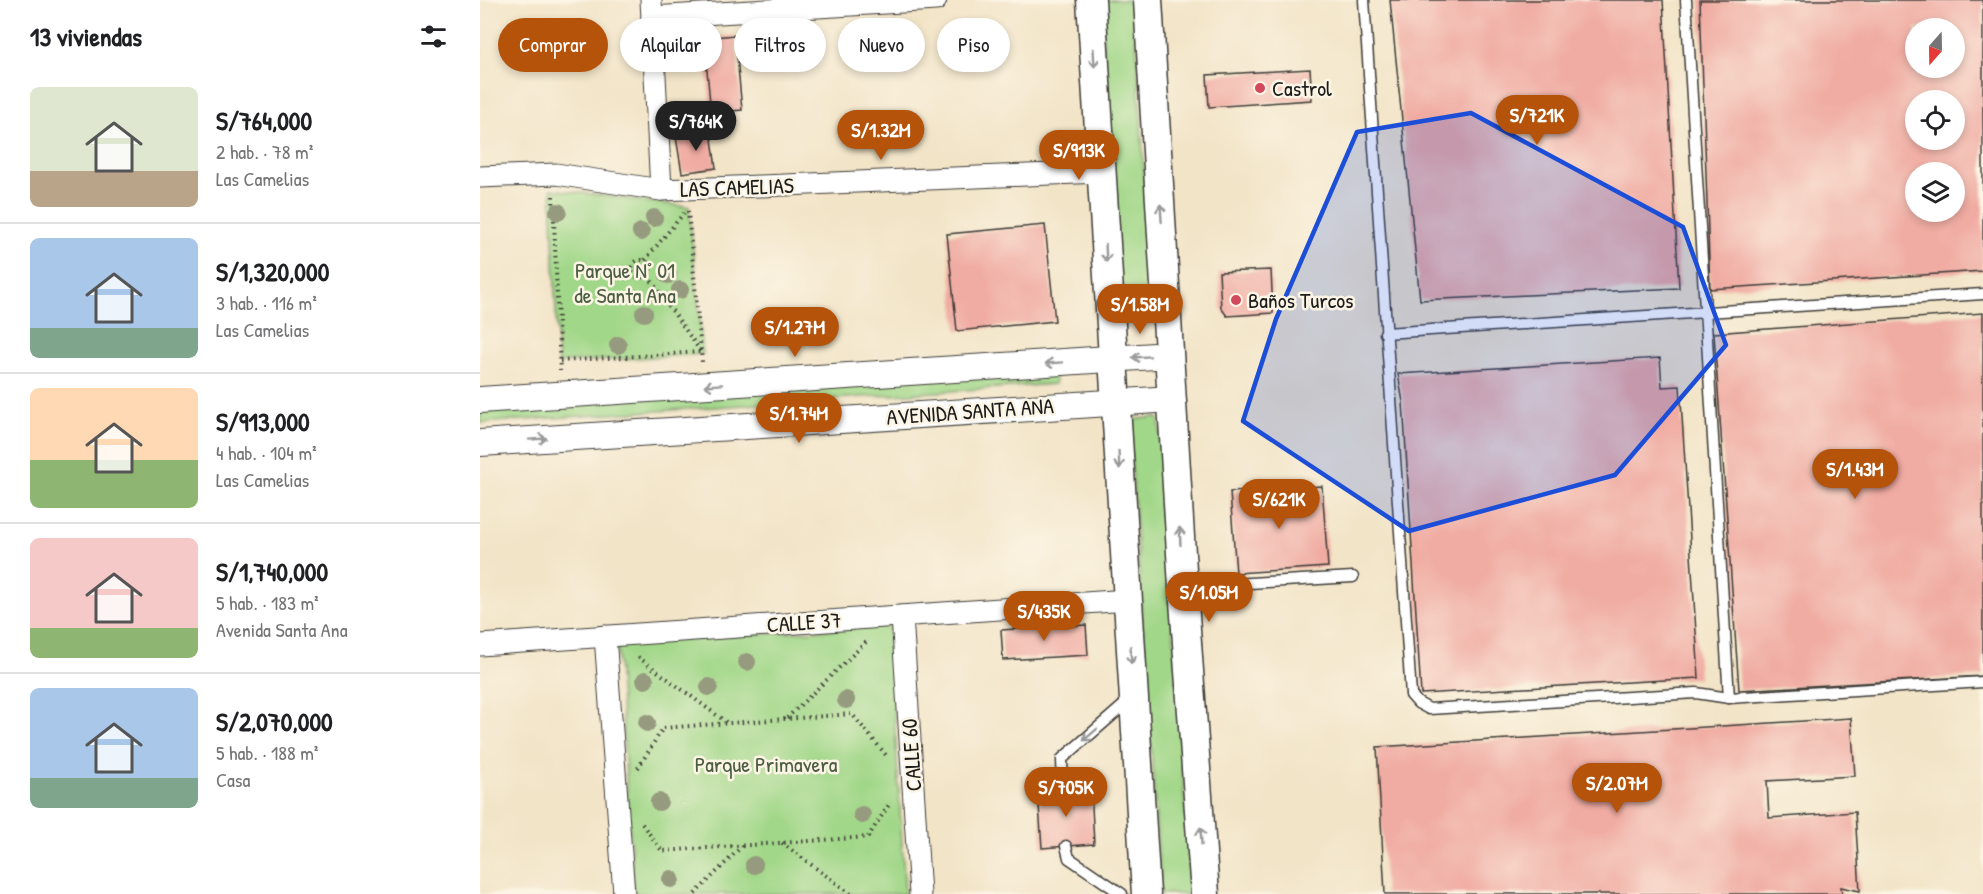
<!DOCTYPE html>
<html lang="es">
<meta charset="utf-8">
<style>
:root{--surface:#fff;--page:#f2f2f2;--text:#202124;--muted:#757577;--line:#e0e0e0;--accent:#b45309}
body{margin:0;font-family:"Patrick Hand",sans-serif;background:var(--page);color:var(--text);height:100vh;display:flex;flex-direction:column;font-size:22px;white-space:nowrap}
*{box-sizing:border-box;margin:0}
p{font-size:20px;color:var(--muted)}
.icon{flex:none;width:33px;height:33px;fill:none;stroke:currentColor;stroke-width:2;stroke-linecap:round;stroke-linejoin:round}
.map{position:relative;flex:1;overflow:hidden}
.drawer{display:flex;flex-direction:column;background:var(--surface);width:480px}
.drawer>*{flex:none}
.guide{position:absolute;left:18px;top:18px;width:570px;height:54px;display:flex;gap:12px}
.needle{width:39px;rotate:200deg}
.fabs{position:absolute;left:1425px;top:18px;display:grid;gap:12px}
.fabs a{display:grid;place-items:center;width:60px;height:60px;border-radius:50%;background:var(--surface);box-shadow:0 3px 9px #0003;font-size:30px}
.price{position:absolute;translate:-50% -51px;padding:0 14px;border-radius:21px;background:var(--accent);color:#fff;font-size:20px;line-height:39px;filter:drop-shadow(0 2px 3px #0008)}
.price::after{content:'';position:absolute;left:50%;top:36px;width:18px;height:14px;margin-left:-9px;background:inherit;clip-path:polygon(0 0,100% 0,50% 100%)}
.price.selected{background:#222;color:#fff}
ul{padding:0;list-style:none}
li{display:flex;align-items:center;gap:18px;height:150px;padding:0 30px}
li+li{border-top:2px solid var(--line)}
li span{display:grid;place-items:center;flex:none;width:168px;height:120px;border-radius:9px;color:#555}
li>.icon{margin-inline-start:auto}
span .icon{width:72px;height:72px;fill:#fffc;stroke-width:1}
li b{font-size:26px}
h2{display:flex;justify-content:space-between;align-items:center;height:72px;padding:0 30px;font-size:26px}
.chip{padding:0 21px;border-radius:27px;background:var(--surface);box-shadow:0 3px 9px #0003;font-size:21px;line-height:54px}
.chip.selected{background:var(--accent);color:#fff}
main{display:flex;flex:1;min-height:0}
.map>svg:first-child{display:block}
.green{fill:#a1d788;stroke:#5e7a52;stroke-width:1.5}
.building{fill:#f0aba2;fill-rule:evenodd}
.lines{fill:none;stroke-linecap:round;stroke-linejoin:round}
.service-casing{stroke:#3c3a36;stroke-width:13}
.minor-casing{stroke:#3c3a36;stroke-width:23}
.tertiary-casing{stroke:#3c3a36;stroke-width:28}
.secondary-casing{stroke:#3c3a36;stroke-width:31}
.path{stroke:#3c3a36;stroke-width:4;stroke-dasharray:1.5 4.5;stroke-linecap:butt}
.service{stroke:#fff;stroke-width:10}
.minor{stroke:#fff;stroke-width:21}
.tertiary{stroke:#fff;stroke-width:26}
.secondary{stroke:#fff;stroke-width:28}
.tree{fill:#969a7e}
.oneway{stroke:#999}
.marked{fill:#1d4ed8;fill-opacity:0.2;stroke:#1d4ed8;stroke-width:4.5;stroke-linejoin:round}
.poi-dot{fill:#d1495b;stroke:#fcf5e5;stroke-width:2}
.labels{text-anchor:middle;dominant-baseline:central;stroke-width:5;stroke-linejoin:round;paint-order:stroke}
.poi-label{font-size:22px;fill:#1c1c1c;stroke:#fcf5e5;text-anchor:start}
.street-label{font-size:22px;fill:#1c1c1c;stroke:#fcf5e5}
.park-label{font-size:22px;fill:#4b5d42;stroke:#fcf5e5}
</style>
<main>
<section class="drawer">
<h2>13 viviendas<svg class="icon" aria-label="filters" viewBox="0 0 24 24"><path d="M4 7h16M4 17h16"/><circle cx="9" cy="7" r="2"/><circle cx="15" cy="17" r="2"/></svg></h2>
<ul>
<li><span style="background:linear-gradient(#dfe7d0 70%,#b9a48a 0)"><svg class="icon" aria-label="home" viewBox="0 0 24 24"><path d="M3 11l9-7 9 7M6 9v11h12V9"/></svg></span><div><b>S/764,000</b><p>2 hab. · 78 m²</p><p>Las Camelias</p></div></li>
<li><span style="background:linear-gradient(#a9c7e8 75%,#7fa58c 0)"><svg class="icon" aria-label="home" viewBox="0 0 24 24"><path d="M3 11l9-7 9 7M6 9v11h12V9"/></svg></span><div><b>S/1,320,000</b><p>3 hab. · 116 m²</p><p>Las Camelias</p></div></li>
<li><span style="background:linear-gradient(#ffd9b3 60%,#8fb573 0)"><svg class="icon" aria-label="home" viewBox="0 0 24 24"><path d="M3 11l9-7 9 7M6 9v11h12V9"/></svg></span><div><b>S/913,000</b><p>4 hab. · 104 m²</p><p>Las Camelias</p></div></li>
<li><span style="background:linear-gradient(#f6c9c9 75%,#8fb573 0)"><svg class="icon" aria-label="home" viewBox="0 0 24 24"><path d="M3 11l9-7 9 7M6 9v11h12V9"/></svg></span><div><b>S/1,740,000</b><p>5 hab. · 183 m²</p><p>Avenida Santa Ana</p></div></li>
<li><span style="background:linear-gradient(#a9c7e8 75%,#7fa58c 0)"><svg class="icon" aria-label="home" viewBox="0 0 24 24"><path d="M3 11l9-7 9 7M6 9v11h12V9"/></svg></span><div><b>S/2,070,000</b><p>5 hab. · 188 m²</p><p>Casa</p></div></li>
</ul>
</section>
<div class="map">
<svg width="1503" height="894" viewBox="0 0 1503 894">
<rect width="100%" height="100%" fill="#fcf5e5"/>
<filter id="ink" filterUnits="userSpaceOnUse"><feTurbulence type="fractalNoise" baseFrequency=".0167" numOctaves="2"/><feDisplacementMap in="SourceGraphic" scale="12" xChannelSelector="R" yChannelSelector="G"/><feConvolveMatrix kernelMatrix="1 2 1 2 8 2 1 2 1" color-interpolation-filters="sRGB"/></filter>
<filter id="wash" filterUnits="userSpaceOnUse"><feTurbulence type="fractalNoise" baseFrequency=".008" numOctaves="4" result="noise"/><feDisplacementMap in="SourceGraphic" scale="24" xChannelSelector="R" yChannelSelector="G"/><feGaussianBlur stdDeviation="1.35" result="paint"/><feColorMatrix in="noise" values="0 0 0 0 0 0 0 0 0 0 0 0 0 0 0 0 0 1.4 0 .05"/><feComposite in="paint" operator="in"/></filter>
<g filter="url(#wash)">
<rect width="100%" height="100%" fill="#f2e4c7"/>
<!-- green -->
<g class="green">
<path d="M620,0H654L672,312L669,315L645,319L642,317Z"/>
<path d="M71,189L209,207L223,354L78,363Z"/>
<path d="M574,367L575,384L0,423V405Z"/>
<path d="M675,417L679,419L711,894H681L649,425L651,420Z"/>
<path d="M409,626L425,894H154L137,643Z"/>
</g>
<g id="blocks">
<!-- building -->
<g class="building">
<path d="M910,0H1183L1199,288L940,300Z"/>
<path d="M1220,0H1503V271L1230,289ZM1436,28H1474V68H1436ZM1436,100H1474V140H1436ZM1436,172H1474V212H1436Z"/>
<path d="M255,35L262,110L231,113L224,38Z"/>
<path d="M830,69L832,100L729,107L727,75Z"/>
<path d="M231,132L236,168L202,173L196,137Z"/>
<path d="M565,225L575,321L477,331L467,234Z"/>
<path d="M791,270L793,313L747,316L741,308L739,272Z"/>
<path d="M1503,313V676L1259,690L1234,333Z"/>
<path d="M1180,358L1182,387L1200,386L1219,678L941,694L923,402L918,374Z"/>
<path d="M842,486L848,567L756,573L750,492Z"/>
<path d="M606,625L608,655L523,660L521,630Z"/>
<path d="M1371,718L1375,776L1287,781L1289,818L1375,812L1380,891L1361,887L1362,894H905L897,747Z"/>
<path d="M611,788L614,844L562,848L558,791Z"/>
</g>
</g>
</g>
<g filter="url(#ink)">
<use href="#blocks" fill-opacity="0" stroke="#3c3a36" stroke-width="1.5"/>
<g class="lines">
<defs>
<g id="service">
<path d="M884,0L931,695L938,703L949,709L1216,693L1249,698L1503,682"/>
<path d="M1206,0L1249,698"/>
<path d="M905,333L1503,294"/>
<path d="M703,587L873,577"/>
<path d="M583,789L582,759L651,699"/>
<path d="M586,846L589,858L642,894"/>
</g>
<g id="minor">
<path d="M171,0L181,190"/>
<path d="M172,17L456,0"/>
<path d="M0,177L76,174L181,190L621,172"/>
<path d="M422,616L440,894"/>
<path d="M125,636L144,894"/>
<path d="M0,645L648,600"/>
</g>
<g id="tertiary">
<path d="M0,400L690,355"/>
<path d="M0,443L692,399"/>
</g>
<g id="secondary">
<path d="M611,0L666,894"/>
<path d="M668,0L703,587L725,894"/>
</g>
</defs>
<!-- service casing -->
<use href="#service" class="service-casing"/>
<!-- minor casing -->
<use href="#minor" class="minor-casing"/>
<!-- tertiary casing -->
<use href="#tertiary" class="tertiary-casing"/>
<!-- secondary casing -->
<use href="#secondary" class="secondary-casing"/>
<!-- path -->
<g class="path">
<path d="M73,196L80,371"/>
<path d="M208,211L222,362"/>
<circle cx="161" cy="269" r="9"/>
<path d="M165,260L204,213"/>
<path d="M137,271L152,269"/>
<path d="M168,276L221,352"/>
<path d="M80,361L221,352"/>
<path d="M158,657L246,722"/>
<path d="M307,718L386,642"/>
<path d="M158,768L183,728L372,714L406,755"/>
<path d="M162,824L182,851L388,837L410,803"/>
<path d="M302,843L371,894"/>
<path d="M215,894L263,845"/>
</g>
<!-- service -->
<use href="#service" class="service"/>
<!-- minor -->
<use href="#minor" class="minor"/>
<!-- tertiary -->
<use href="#tertiary" class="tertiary"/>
<!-- secondary -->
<use href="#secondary" class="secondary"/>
</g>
<!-- trees -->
<g class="tree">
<circle cx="78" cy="212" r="9"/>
<circle cx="174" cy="218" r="9"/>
<circle cx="161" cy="232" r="9"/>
<circle cx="188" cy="275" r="9"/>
<circle cx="200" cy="290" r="9"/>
<circle cx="164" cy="313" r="9"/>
<circle cx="138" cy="345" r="9"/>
<circle cx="267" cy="662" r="9"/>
<circle cx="165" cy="680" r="9"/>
<circle cx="229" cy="687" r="9"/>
<circle cx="366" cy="700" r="9"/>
<circle cx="167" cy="723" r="9"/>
<circle cx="179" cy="802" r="9"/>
<circle cx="382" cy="815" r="9"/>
<circle cx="274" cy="865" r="9"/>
<circle cx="191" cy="879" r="9"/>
</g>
<!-- one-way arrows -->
<defs><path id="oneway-shaft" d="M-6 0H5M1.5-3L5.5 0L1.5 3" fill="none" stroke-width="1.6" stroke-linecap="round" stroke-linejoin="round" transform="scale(1.5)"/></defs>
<g class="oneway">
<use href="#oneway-shaft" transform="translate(614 58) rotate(87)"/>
<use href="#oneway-shaft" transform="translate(681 213) rotate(-94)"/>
<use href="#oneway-shaft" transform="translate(626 253) rotate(87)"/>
<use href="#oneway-shaft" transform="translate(661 357) rotate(176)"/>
<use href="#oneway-shaft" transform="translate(574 363) rotate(176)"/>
<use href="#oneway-shaft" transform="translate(233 385) rotate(176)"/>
<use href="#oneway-shaft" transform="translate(58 439) rotate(-4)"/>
<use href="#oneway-shaft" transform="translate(639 460) rotate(87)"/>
<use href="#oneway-shaft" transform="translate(700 536) rotate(-93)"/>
<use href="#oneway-shaft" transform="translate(651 655) rotate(87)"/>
<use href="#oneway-shaft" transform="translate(610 735) rotate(139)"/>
<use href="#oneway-shaft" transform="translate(721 836) rotate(-94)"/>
</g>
</g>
<!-- marked area -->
<path class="marked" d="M991,113L1203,227L1246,345L1135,475L929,531L763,421L796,319L877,132Z"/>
<!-- markers -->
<g class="poi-dot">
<circle cx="780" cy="88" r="6"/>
<circle cx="756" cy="300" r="6"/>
</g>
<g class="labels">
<!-- poi labels -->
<g class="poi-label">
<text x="792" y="88">Castrol</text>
<text x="768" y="300">Baños Turcos</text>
</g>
<!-- street labels -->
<g class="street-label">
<text transform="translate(257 187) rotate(-2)">LAS CAMELIAS</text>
<text transform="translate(490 411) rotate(-4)">AVENIDA SANTA ANA</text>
<text transform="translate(324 622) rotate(-4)">CALLE 37</text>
<text transform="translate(431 755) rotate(-94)">CALLE 60</text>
</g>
<!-- park labels -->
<g class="park-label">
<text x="145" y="270">Parque N° 01<tspan x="145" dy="25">de Santa Ana</tspan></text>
<text x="286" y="764">Parque Primavera</text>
</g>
</g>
</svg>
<div class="fabs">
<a><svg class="needle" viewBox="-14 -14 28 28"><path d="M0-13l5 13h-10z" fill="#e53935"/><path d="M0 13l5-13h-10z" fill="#757577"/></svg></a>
<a><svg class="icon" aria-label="locate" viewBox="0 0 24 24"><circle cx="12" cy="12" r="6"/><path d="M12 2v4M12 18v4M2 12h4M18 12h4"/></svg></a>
<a><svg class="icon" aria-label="layers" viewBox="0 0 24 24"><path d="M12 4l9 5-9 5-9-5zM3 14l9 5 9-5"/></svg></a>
</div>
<b class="price" style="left:1057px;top:146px">S/721K</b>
<b class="price selected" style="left:216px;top:152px">S/764K</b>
<b class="price" style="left:401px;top:161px">S/1.32M</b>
<b class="price" style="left:599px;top:181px">S/913K</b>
<b class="price" style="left:660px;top:335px">S/1.58M</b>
<b class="price" style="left:315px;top:358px">S/1.27M</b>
<b class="price" style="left:319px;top:444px">S/1.74M</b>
<b class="price" style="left:1375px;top:500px">S/1.43M</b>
<b class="price" style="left:799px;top:530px">S/621K</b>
<b class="price" style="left:729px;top:623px">S/1.05M</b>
<b class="price" style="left:564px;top:642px">S/435K</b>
<b class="price" style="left:1137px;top:814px">S/2.07M</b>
<b class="price" style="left:586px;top:818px">S/705K</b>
<div class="guide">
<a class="chip selected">Comprar</a>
<a class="chip">Alquilar</a>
<a class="chip">Filtros</a>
<a class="chip">Nuevo</a>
<a class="chip">Piso</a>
</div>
</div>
</main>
